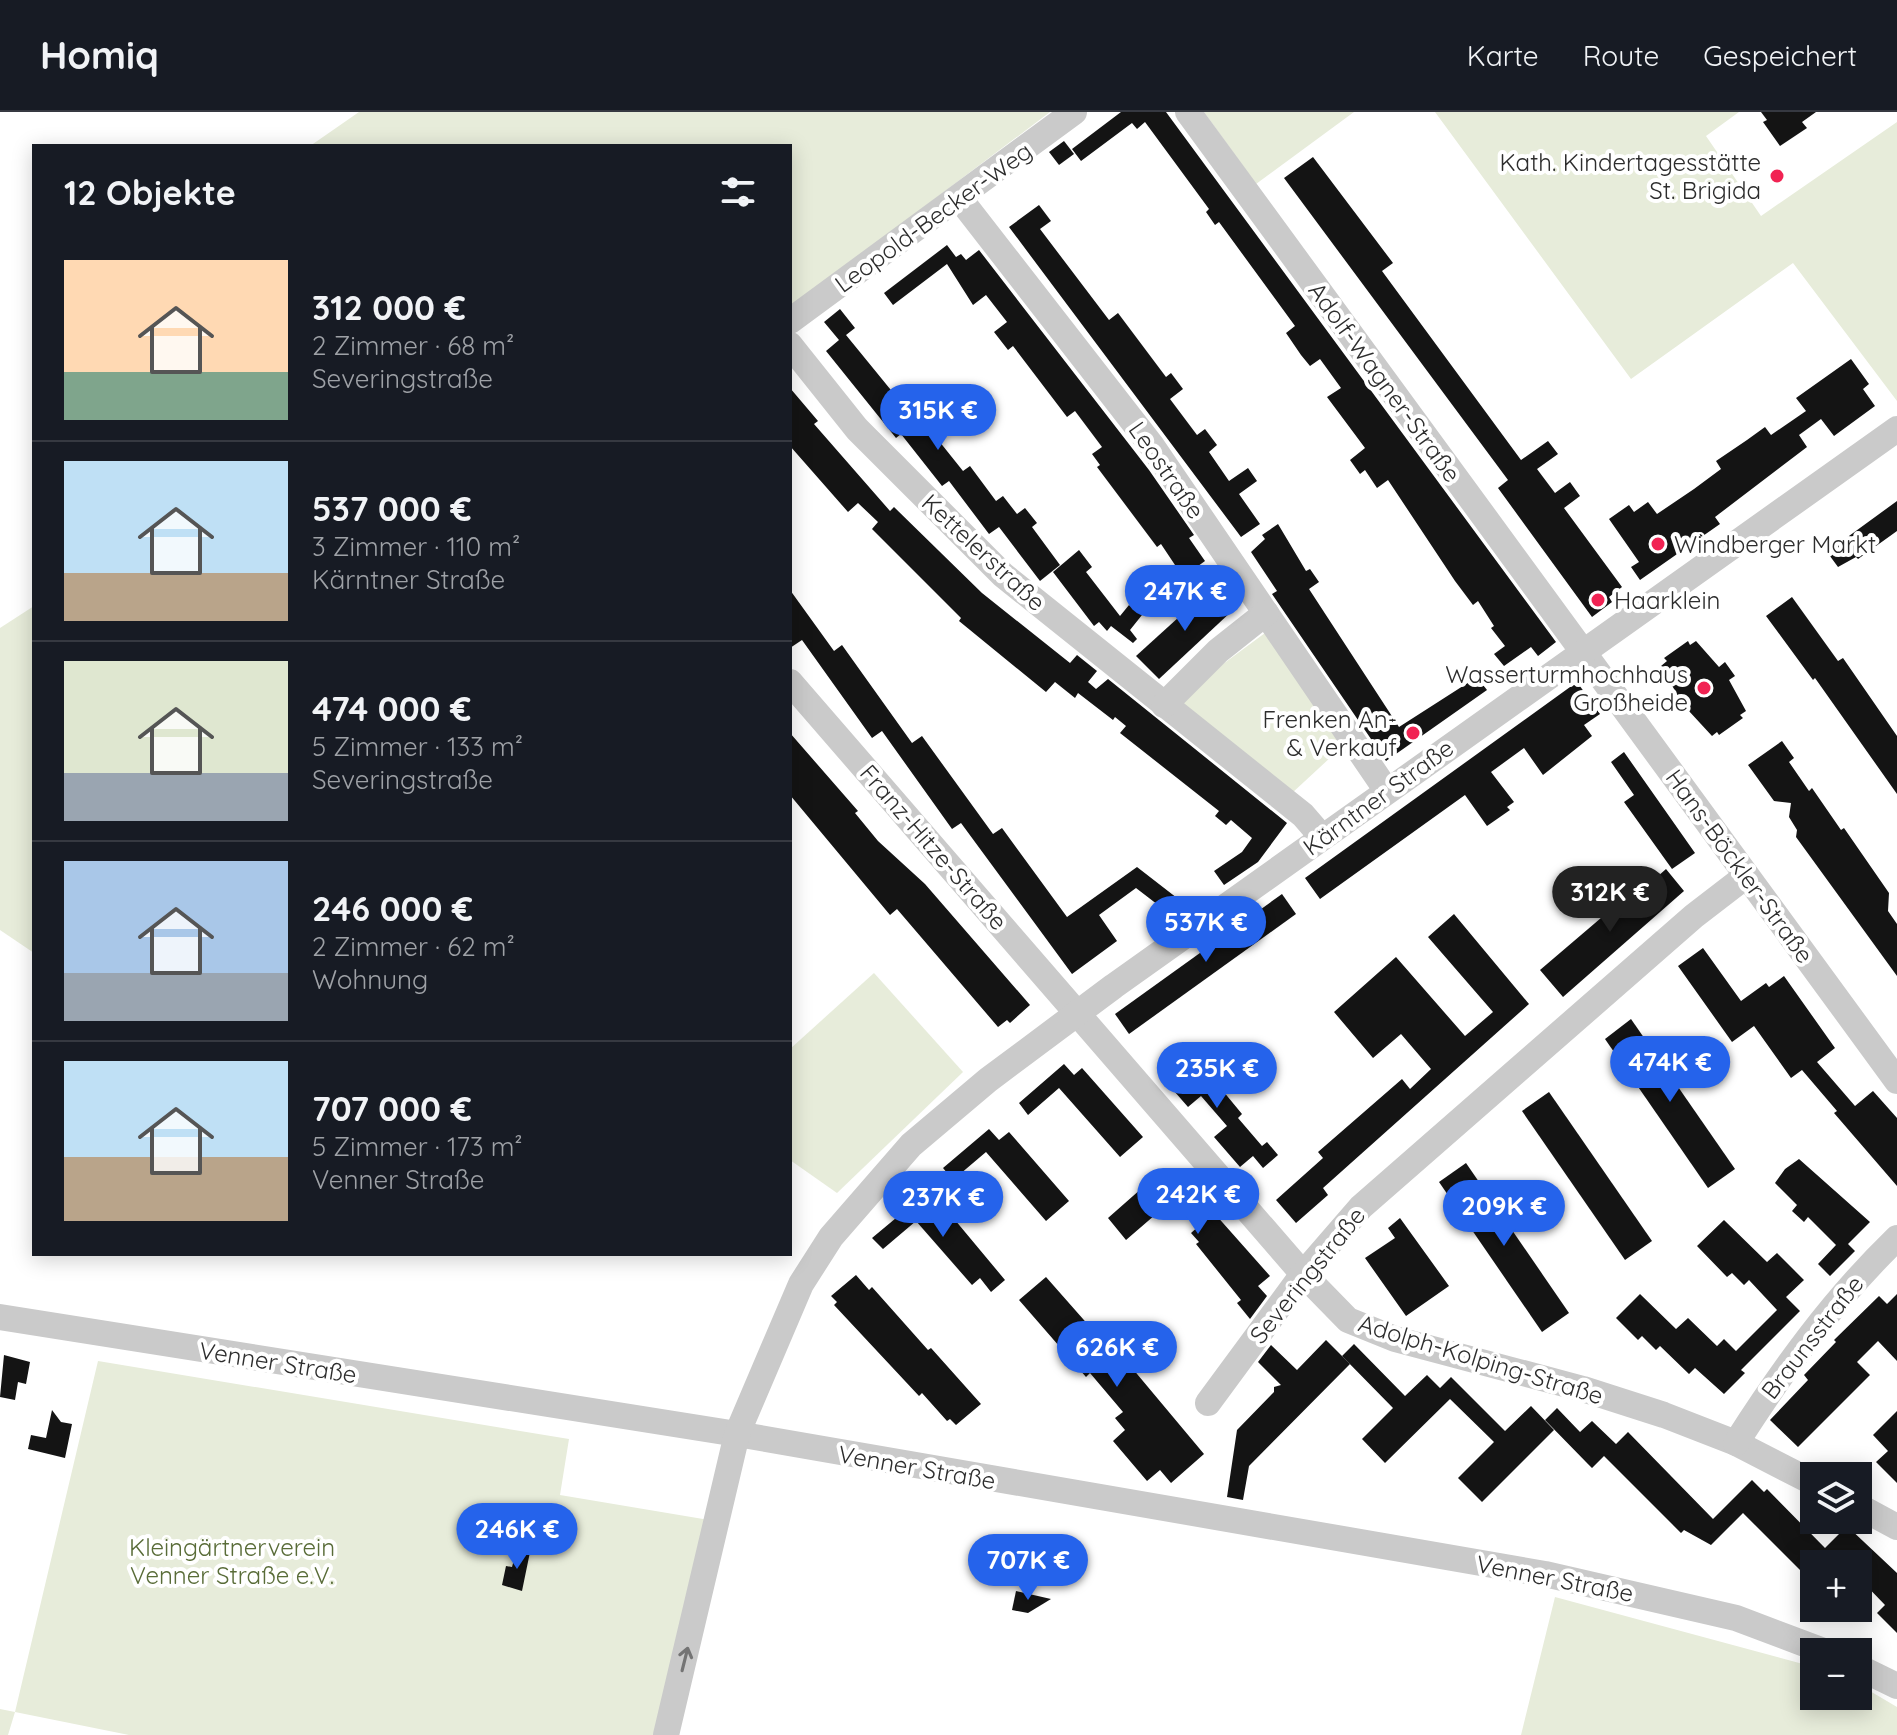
<!DOCTYPE html>
<html lang="de">
<meta charset="utf-8">
<style>
:root{--surface:#171b24;--page:#20242c;--text:#f1f3f6;--muted:#9ea1a6;--line:#363941;--accent:#2563eb}
body{margin:0;font-family:Quicksand,sans-serif;background:var(--page);color:var(--text);height:100vh;display:flex;flex-direction:column;font-size:30px;white-space:nowrap}
*{box-sizing:border-box;margin:0}
p{font-size:26px;color:var(--muted)}
.icon{flex:none;width:44px;height:44px;fill:none;stroke:currentColor;stroke-width:2;stroke-linecap:round;stroke-linejoin:round}
.map{position:relative;flex:1;overflow:hidden}
.drawer{position:absolute;left:32px;top:32px;width:760px;height:1112px;display:flex;flex-direction:column;background:var(--surface);border-radius:0px;box-shadow:0 4px 20px #0003}
.drawer>*{flex:none}
.controls{position:absolute;left:1800px;top:1350px;display:grid;gap:16px}
.controls a{display:grid;place-items:center;width:72px;height:72px;border-radius:0px;background:var(--surface);box-shadow:0 4px 20px #0003;font-size:40px}
.price{position:absolute;translate:-50% -68px;padding:0 18px;border-radius:28px;background:var(--accent);color:#fff;font-size:26px;line-height:52px;filter:drop-shadow(0 2px 4px #0008)}
.price::after{content:'';position:absolute;left:50%;top:48px;width:24px;height:18px;margin-left:-12px;background:inherit;clip-path:polygon(0 0,100% 0,50% 100%)}
.price.selected{background:#222;color:#fff}
ul{padding:0;list-style:none}
li{display:flex;align-items:center;gap:24px;height:200px;padding:0 32px}
li+li{border-top:2px solid var(--line)}
li span{display:grid;place-items:center;flex:none;width:224px;height:160px;border-radius:0px;color:#555}
li>.icon{margin-inline-start:auto}
span .icon{width:96px;height:96px;fill:#fffc;stroke-width:1}
li b{font-size:34px}
h2{display:flex;justify-content:space-between;align-items:center;height:96px;padding:0 32px;font-size:34px}
header{display:flex;align-items:center;gap:48px;box-sizing:border-box;height:112px;padding:0 40px;background:var(--surface);border-bottom:2px solid var(--line)}
header strong{font-size:38px}
nav{display:flex;gap:44px;margin-inline-start:auto;font-size:28px}
.map>svg:first-child{display:block}
.green{fill:#e7ecda}
.building{fill:#141414}
.lines{fill:none;stroke-linecap:round;stroke-linejoin:round}
.minor{stroke:#cacaca;stroke-width:26}
.oneway{stroke:#747474}
.poi-dot{fill:#f12353;stroke:#fff;stroke-width:3}
.labels{text-anchor:middle;dominant-baseline:central;stroke-width:8;stroke-linejoin:round;paint-order:stroke}
.poi-label{font-size:24px;fill:#2d2d2d;stroke:#fff;text-anchor:end}
.street-label{font-size:24px;fill:#2d2d2d;stroke:#fff}
.park-label{font-size:24px;fill:#596c38;stroke:#fff}
</style>
<header>
<strong>Homiq</strong>
<nav><a>Karte</a><a>Route</a><a>Gespeichert</a></nav>
</header>
<div class="map">
<svg width="1897" height="1623" viewBox="0 0 1897 1623">
<rect width="100%" height="100%" fill="#fff"/>
<!-- green -->
<g class="green">
<path d="M359,0H1050L790,196V34H310Z"/>
<path d="M1204,0H1354L1256,72Z"/>
<path d="M1435,0H1739L1706,24L1761,104L1897,10V289L1793,151L1631,267Z"/>
<path d="M34,494V841L0,818V516Z"/>
<path d="M1265,521L1345,632L1291,682L1180,594L1219,555Z"/>
<path d="M874,861L963,960L837,1081L790,1048V937Z"/>
<path d="M98,1249L569,1327L560,1383L715,1409L662,1623H129L15,1600L8,1623H0V1597L15,1600Z"/>
<path d="M1555,1485L1814,1555V1584H1858V1572L1897,1595V1623H1521Z"/>
</g>
<!-- building -->
<g class="building">
<path d="M1121,0H1166L1556,530L1538,544L1531,535L1504,554L1494,542L1505,534L1491,516L1494,514L1478,489L1473,493L1455,469L1388,368L1377,376L1365,358L1360,362L1350,348L1365,336L1327,285L1341,276L1320,247L1310,254L1301,243L1286,221L1295,214L1219,110L1215,113L1206,100L1209,97L1145,10L1137,17L1132,11L1081,49L1072,37Z"/>
<path d="M1761,0H1816L1802,10L1807,16L1780,34L1763,10L1767,8Z"/>
<path d="M1064,29L1074,42L1059,53L1049,40Z"/>
<path d="M1313,45L1393,151L1382,159L1521,348L1548,329L1558,342L1537,357L1555,381L1570,370L1580,384L1564,396L1622,475L1609,485L1612,490L1592,505L1498,376L1508,368L1284,66Z"/>
<path d="M1039,93L1051,109L1040,117L1109,208L1118,201L1166,265L1171,261L1183,277L1170,287L1197,323L1205,317L1217,333L1209,340L1229,369L1248,356L1257,369L1239,382L1260,412L1241,425L1009,115Z"/>
<path d="M947,133L956,145L961,142L966,148L979,138L1149,358L1194,423L1189,426L1205,449L1183,465L1161,432L1157,435L1097,355L1100,353L1092,342L1102,335L1075,299L1067,305L1013,234L1008,238L994,220L1007,210L986,183L973,193L947,152L893,193L884,181Z"/>
<path d="M840,197L855,216L846,223L917,310L934,297L947,315L935,324L963,359L970,354L996,389L1003,384L1017,402L1025,396L1037,411L1032,415L1060,453L1040,469L999,415L989,422L949,369L942,374L901,322L896,326L826,239L839,228L824,210Z"/>
<path d="M1851,247L1869,272L1863,277L1875,294L1834,324L1821,307L1799,323L1807,335L1715,405L1720,412L1640,468L1631,455L1639,450L1609,407L1629,393L1634,400L1648,390L1657,402L1694,377L1721,357L1716,349L1747,328L1765,315L1771,323L1806,299L1796,286Z"/>
<path d="M790,276L818,309L814,312L890,399L894,395L982,481L1070,551L1077,543L1097,559L1088,570L1096,577L1108,567L1287,711L1258,750L1224,773L1214,759L1242,740L1252,726L1231,708L1226,713L1215,704L1219,699L1120,621L1126,614L1115,605L1113,608L1078,581L1075,586L1055,570L1046,580L959,509L961,506L872,417L878,410L858,391L848,400L790,334Z"/>
<path d="M1897,389V419L1858,447L1856,445L1838,455L1827,440Z"/>
<path d="M1278,412L1306,459L1310,457L1319,470L1309,477L1399,615L1477,565L1487,578L1386,649L1272,482L1277,479L1251,440L1265,427L1262,423Z"/>
<path d="M1079,438L1092,455L1086,460L1120,504L1129,493L1142,503L1130,518L1137,527L1133,531L1111,514L1107,519L1099,510L1094,514L1053,460Z"/>
<path d="M1212,475L1233,498L1159,567L1136,544Z"/>
<path d="M790,478L834,539L842,533L912,631L922,624L993,722L1002,716L1067,805L1137,755L1177,786L1162,796L1136,776L1099,803L1117,829L1072,862L961,711L952,717L882,619L872,626L802,528L790,536Z"/>
<path d="M1792,485L1838,549L1843,546L1897,624V682L1815,566L1813,568L1766,504Z"/>
<path d="M1688,529L1690,533L1696,529L1719,555L1725,550L1735,564L1729,568L1746,599L1740,603L1743,606L1719,623L1717,620L1712,624L1688,598L1682,602L1673,588L1678,584L1661,554L1667,549L1664,546Z"/>
<path d="M1577,570L1600,602L1584,613L1592,624L1543,663L1524,636L1491,660L1514,690L1507,695L1510,698L1487,714L1465,683L1320,787L1305,766Z"/>
<path d="M790,621L858,699L855,701L878,729L925,772L1030,893L1010,911L1007,908L998,915L897,797L890,803L790,683Z"/>
<path d="M1782,629L1794,646L1789,650L1809,679L1812,676L1841,718L1844,716L1889,781L1888,799L1897,812V864L1796,725L1797,718L1789,705L1791,691L1774,689L1748,653Z"/>
<path d="M1624,640L1695,741L1672,757L1624,690L1634,683L1611,650Z"/>
<path d="M1666,757L1684,779L1563,885L1540,858L1615,794L1619,799Z"/>
<path d="M1282,782L1296,802L1129,922L1115,902Z"/>
<path d="M1454,802L1529,892L1323,1076L1328,1083L1296,1111L1276,1088L1323,1046L1318,1040L1402,967L1410,977L1431,957L1401,922L1373,946L1334,900L1396,845L1465,924L1493,900L1428,825Z"/>
<path d="M1703,836L1741,889L1766,871L1769,875L1784,864L1835,936L1817,950L1855,994L1873,979L1897,1006V1074L1834,1001L1837,999L1802,958L1791,966L1754,914L1732,930L1678,854Z"/>
<path d="M1631,907L1735,1057L1708,1076L1605,927Z"/>
<path d="M1190,939L1242,1002L1238,1006L1262,1034L1267,1030L1278,1043L1263,1056L1253,1044L1240,1055L1214,1025L1227,1014L1201,984L1188,995L1161,964Z"/>
<path d="M1064,952L1074,963L1082,956L1143,1025L1120,1045L1059,976L1028,1003L1019,991Z"/>
<path d="M1549,980L1652,1129L1625,1148L1522,999Z"/>
<path d="M989,1017L999,1028L1009,1020L1069,1089L1046,1109L986,1040L953,1068L943,1056Z"/>
<path d="M1799,1047L1870,1110L1848,1132L1855,1139L1830,1164L1818,1152L1836,1133L1808,1105L1804,1110L1792,1099L1797,1093L1775,1071L1785,1057Z"/>
<path d="M1466,1051L1569,1201L1542,1220L1439,1070Z"/>
<path d="M1176,1058L1270,1164L1258,1174L1267,1184L1250,1207L1237,1191L1241,1188L1196,1132L1199,1130L1191,1121L1201,1112L1177,1084L1126,1128L1108,1106L1158,1062L1164,1069Z"/>
<path d="M914,1082L924,1093L935,1084L1005,1168L991,1180L980,1166L972,1173L916,1109L883,1137L872,1126L896,1106L892,1101Z"/>
<path d="M1400,1106L1449,1174L1406,1204L1365,1146L1395,1126L1388,1116Z"/>
<path d="M1724,1108L1767,1150L1777,1141L1804,1168L1786,1185L1800,1199L1741,1258L1745,1261L1724,1282L1695,1256L1689,1262L1660,1234L1656,1238L1642,1224L1638,1228L1616,1206L1640,1182L1676,1217L1688,1206L1717,1234L1724,1227L1736,1239L1777,1198L1749,1168L1744,1173L1732,1161L1727,1165L1697,1134Z"/>
<path d="M856,1163L869,1178L872,1175L928,1238L931,1236L981,1292L956,1313L950,1307L947,1309L922,1281L919,1284L834,1193L837,1190L831,1184Z"/>
<path d="M1046,1165L1113,1241L1117,1238L1204,1342L1171,1371L1160,1358L1147,1369L1113,1329L1125,1318L1115,1306L1123,1300L1090,1261L1086,1265L1019,1188Z"/>
<path d="M1897,1182V1249L1878,1229L1857,1250L1870,1263L1798,1335L1770,1308L1808,1268L1804,1263L1836,1230L1834,1228L1879,1184L1887,1192Z"/>
<path d="M1326,1228L1350,1252L1249,1354L1243,1388L1227,1385L1237,1318L1274,1280V1275L1281,1273L1258,1250L1271,1233L1297,1258Z"/>
<path d="M1354,1232L1405,1284L1427,1263L1440,1276L1451,1265L1505,1319L1531,1294L1554,1318L1482,1390L1458,1366L1494,1330L1450,1287L1385,1351L1362,1327L1393,1296L1342,1244Z"/>
<path d="M4,1243L30,1250L26,1272L18,1270L15,1288L0,1285Z"/>
<path d="M1557,1296L1580,1320L1592,1309L1616,1332L1628,1320L1713,1407L1752,1368L1764,1380L1767,1377L1825,1436L1847,1414L1897,1461V1521L1877,1501L1885,1493L1858,1465V1452H1810L1802,1460L1743,1401L1711,1433L1684,1418L1681,1421L1604,1344L1592,1356L1586,1350L1545,1308Z"/>
<path d="M52,1298L61,1310L72,1312L65,1346L28,1337L31,1323L46,1326Z"/>
<path d="M1897,1299V1371L1876,1350L1888,1339L1873,1323Z"/>
<path d="M517,1437L530,1440L522,1479L502,1473L506,1454L512,1455Z"/>
<path d="M1016,1479L1051,1487L1028,1501L1012,1498Z"/>
</g>
<g class="lines">
<!-- minor -->
<g class="minor">
<path d="M1188,0L1897,969"/>
<path d="M960,87L1152,334L1387,679"/>
<path d="M790,209L1074,0"/>
<path d="M790,233L857,317L1003,463L1303,703L1322,725"/>
<path d="M790,570L1303,1162L1348,1208L1395,1227L1583,1277L1664,1303L1736,1331L1814,1371"/>
<path d="M1164,593L1218,539L1266,501"/>
<path d="M0,1205L737,1322L1545,1462L1736,1506L1826,1540"/>
<path d="M1208,1291L1303,1162L1361,1095L1694,804L1746,764"/>
<path d="M1736,1331C1784,1256 1833,1188 1897,1126"/>
<path d="M1858,1394L1897,1415"/>
<path d="M1858,1555L1897,1574"/>
<path d="M666,1623L737,1322L801,1172L831,1125L911,1033L988,968L1114,874L1897,317"/>
</g>
</g>
<!-- one-way arrows -->
<defs><path id="oneway-shaft" d="M-6 0H5M1.5-3L5.5 0L1.5 3" fill="none" stroke-width="1.6" stroke-linecap="round" stroke-linejoin="round" transform="scale(2)"/></defs>
<use class="oneway" href="#oneway-shaft" transform="translate(685 1547) rotate(-76)"/>
<!-- markers -->
<g class="poi-dot">
<circle cx="1777" cy="64" r="8"/>
<circle cx="1658" cy="432" r="8"/>
<circle cx="1598" cy="488" r="8"/>
<circle cx="1704" cy="576" r="8"/>
<circle cx="1413" cy="621" r="8"/>
</g>
<g class="labels">
<!-- poi labels -->
<g class="poi-label">
<text x="1761" y="50">Kath. Kindertagesstätte<tspan x="1761" dy="28">St. Brigida</tspan></text>
<text x="1674" y="432" text-anchor="start">Windberger Markt</text>
<text x="1614" y="488" text-anchor="start">Haarklein</text>
<text x="1688" y="562">Wasserturmhochhaus<tspan x="1688" dy="28">Großheide</tspan></text>
<text x="1397" y="607">Frenken An-<tspan x="1397" dy="28">&amp; Verkauf</tspan></text>
</g>
<!-- street labels -->
<g class="street-label">
<text transform="translate(933 105) rotate(-36)">Leopold-Becker-Weg</text>
<text transform="translate(1385 270) rotate(54)">Adolf-Wagner-Straße</text>
<text transform="translate(1167 358) rotate(55)">Leostraße</text>
<text transform="translate(984 440) rotate(43)">Kettelerstraße</text>
<text transform="translate(1378 685) rotate(-36)">Kärntner Straße</text>
<text transform="translate(934 735) rotate(49)">Franz-Hitze-Straße</text>
<text transform="translate(1740 754) rotate(54)">Hans-Böckler-Straße</text>
<text transform="translate(1307 1163) rotate(-51)">Severingstraße</text>
<text transform="translate(1812 1225) rotate(-52)">Braunsstraße</text>
<text transform="translate(1481 1247) rotate(17)">Adolph-Kolping-Straße</text>
<text transform="translate(278 1250) rotate(9)">Venner Straße</text>
<text transform="translate(917 1355) rotate(10)">Venner Straße</text>
<text transform="translate(1555 1466) rotate(11)">Venner Straße</text>
</g>
<!-- park labels -->
<g class="park-label">
<text x="232" y="1435">Kleingärtnerverein<tspan x="232" dy="28">Venner Straße e.V.</tspan></text>
</g>
</g>
</svg>
<div class="controls">
<a><svg class="icon" aria-label="layers" viewBox="0 0 24 24"><path d="M12 4l9 5-9 5-9-5zM3 14l9 5 9-5"/></svg></a>
<a>+</a>
<a>−</a>
</div>
<b class="price" style="left:938px;top:340px">315K €</b>
<b class="price" style="left:1185px;top:521px">247K €</b>
<b class="price selected" style="left:1610px;top:822px">312K €</b>
<b class="price" style="left:1206px;top:852px">537K €</b>
<b class="price" style="left:1670px;top:992px">474K €</b>
<b class="price" style="left:1217px;top:998px">235K €</b>
<b class="price" style="left:1198px;top:1124px">242K €</b>
<b class="price" style="left:943px;top:1127px">237K €</b>
<b class="price" style="left:1504px;top:1136px">209K €</b>
<b class="price" style="left:1117px;top:1277px">626K €</b>
<b class="price" style="left:517px;top:1459px">246K €</b>
<b class="price" style="left:1028px;top:1490px">707K €</b>
<section class="drawer">
<h2>12 Objekte<svg class="icon" aria-label="filters" viewBox="0 0 24 24"><path d="M4 7h16M4 17h16"/><circle cx="9" cy="7" r="2"/><circle cx="15" cy="17" r="2"/></svg></h2>
<ul>
<li><span style="background:linear-gradient(#ffd9b3 70%,#7fa58c 0)"><svg class="icon" aria-label="home" viewBox="0 0 24 24"><path d="M3 11l9-7 9 7M6 9v11h12V9"/></svg></span><div><b>312 000 €</b><p>2 Zimmer · 68 m²</p><p>Severingstraße</p></div></li>
<li><span style="background:linear-gradient(#bfe0f5 70%,#b9a48a 0)"><svg class="icon" aria-label="home" viewBox="0 0 24 24"><path d="M3 11l9-7 9 7M6 9v11h12V9"/></svg></span><div><b>537 000 €</b><p>3 Zimmer · 110 m²</p><p>Kärntner Straße</p></div></li>
<li><span style="background:linear-gradient(#dfe7d0 70%,#9aa5b1 0)"><svg class="icon" aria-label="home" viewBox="0 0 24 24"><path d="M3 11l9-7 9 7M6 9v11h12V9"/></svg></span><div><b>474 000 €</b><p>5 Zimmer · 133 m²</p><p>Severingstraße</p></div></li>
<li><span style="background:linear-gradient(#a9c7e8 70%,#9aa5b1 0)"><svg class="icon" aria-label="home" viewBox="0 0 24 24"><path d="M3 11l9-7 9 7M6 9v11h12V9"/></svg></span><div><b>246 000 €</b><p>2 Zimmer · 62 m²</p><p>Wohnung</p></div></li>
<li><span style="background:linear-gradient(#bfe0f5 60%,#b9a48a 0)"><svg class="icon" aria-label="home" viewBox="0 0 24 24"><path d="M3 11l9-7 9 7M6 9v11h12V9"/></svg></span><div><b>707 000 €</b><p>5 Zimmer · 173 m²</p><p>Venner Straße</p></div></li>
</ul>
</section>
</div>
